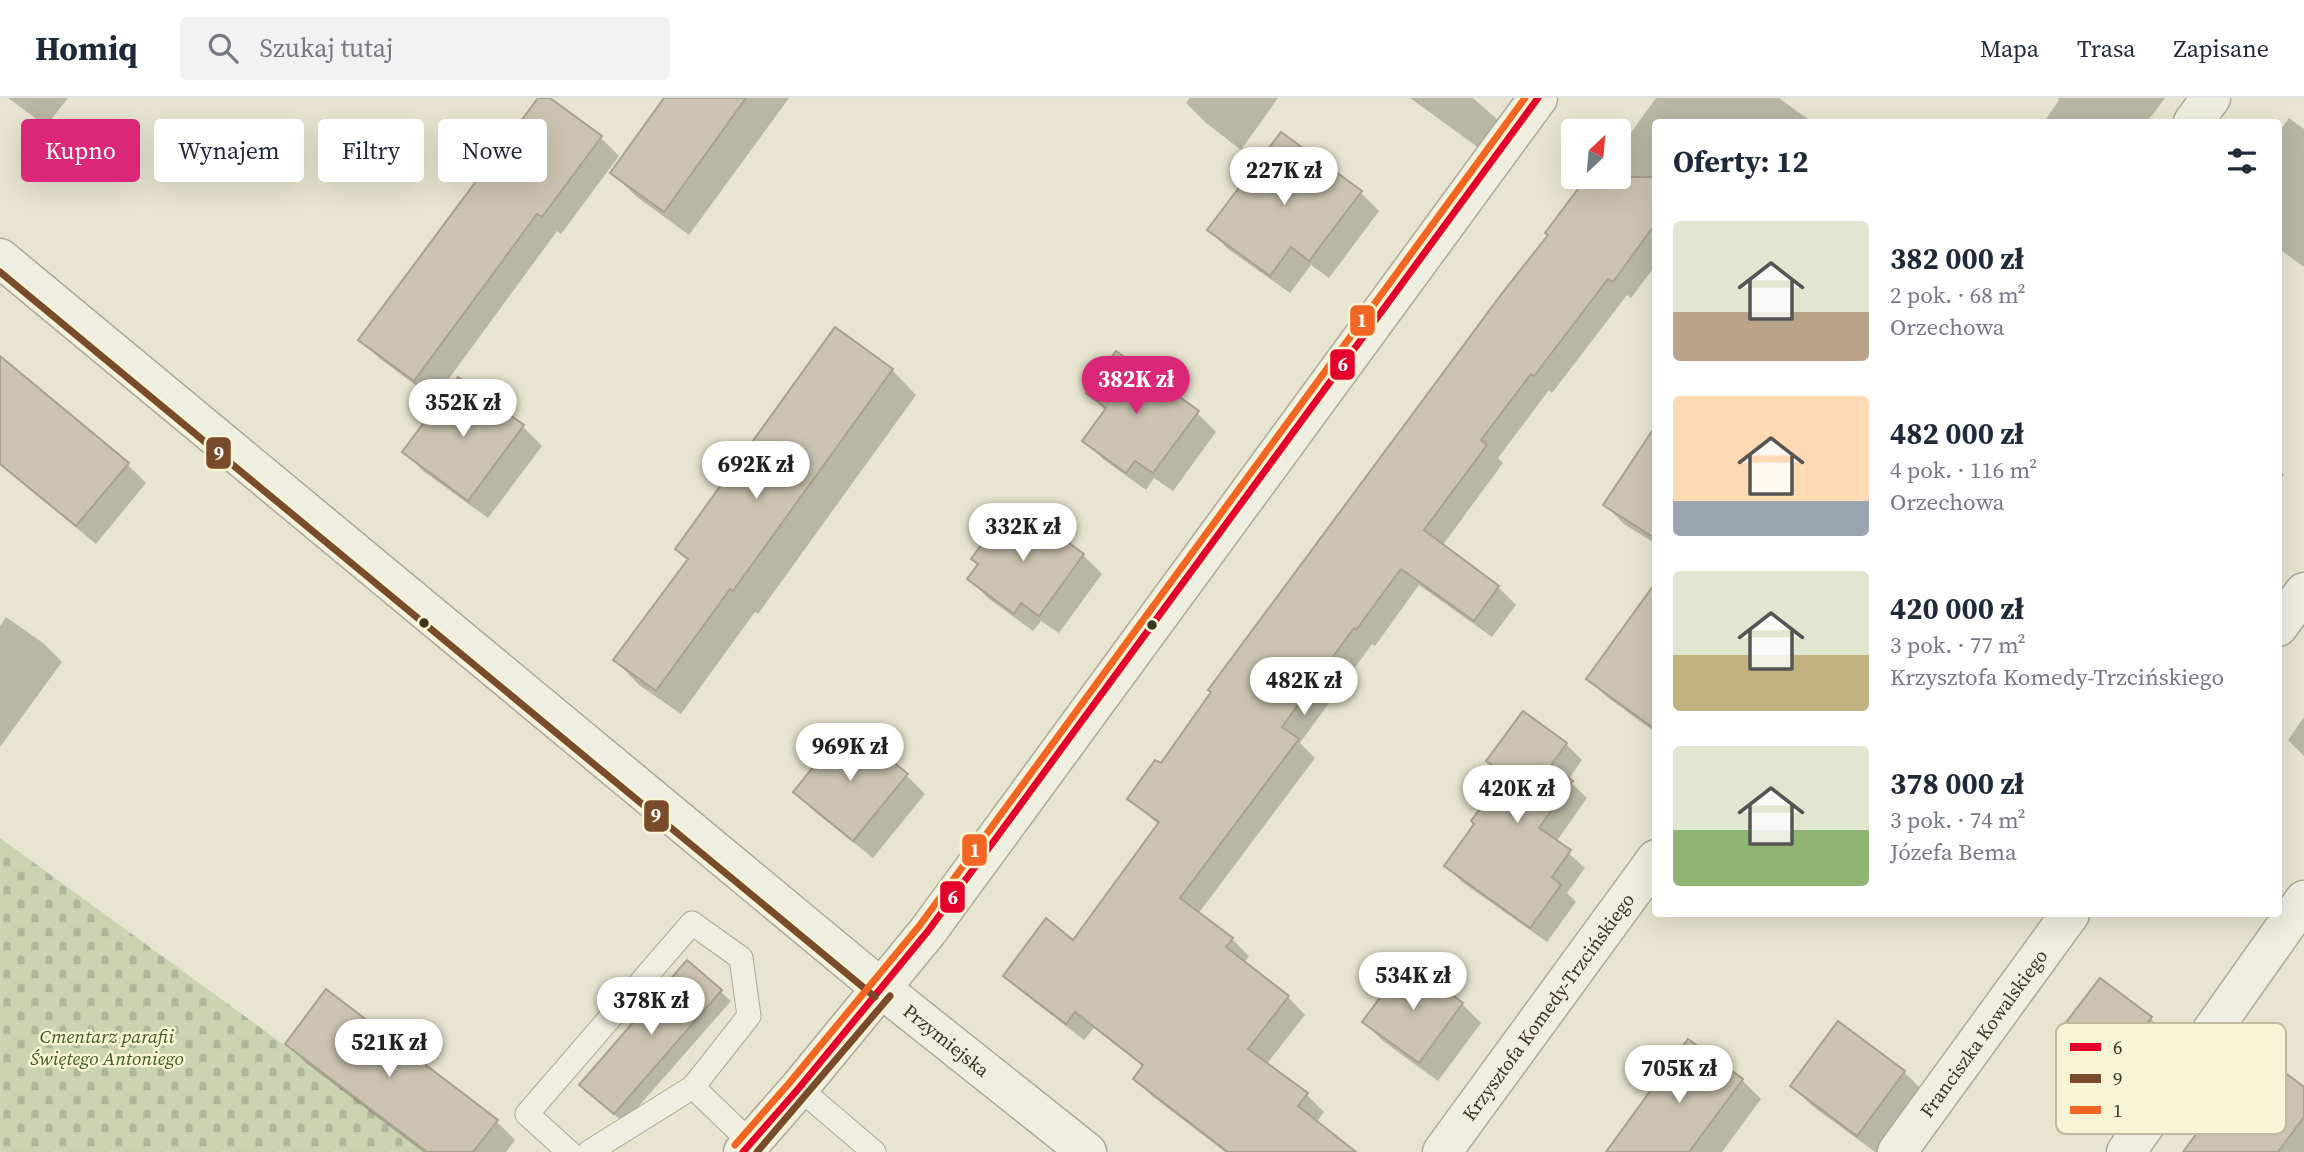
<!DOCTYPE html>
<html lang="pl">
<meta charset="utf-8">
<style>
:root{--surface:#fff;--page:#f2f2f3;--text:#1f2937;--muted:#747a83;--line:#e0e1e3;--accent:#db2777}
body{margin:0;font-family:"Source Serif 4",serif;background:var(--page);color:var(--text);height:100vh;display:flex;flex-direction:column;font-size:26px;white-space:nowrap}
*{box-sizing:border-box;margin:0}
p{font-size:23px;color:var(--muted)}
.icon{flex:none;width:38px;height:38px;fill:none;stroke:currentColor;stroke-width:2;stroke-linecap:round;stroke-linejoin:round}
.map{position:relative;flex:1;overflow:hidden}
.side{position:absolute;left:1652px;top:21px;width:630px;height:798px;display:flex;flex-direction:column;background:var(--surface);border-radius:7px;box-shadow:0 7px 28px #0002}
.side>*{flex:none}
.top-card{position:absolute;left:21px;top:21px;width:665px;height:63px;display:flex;gap:14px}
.needle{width:46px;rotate:26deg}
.controls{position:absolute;left:1561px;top:21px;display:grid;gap:14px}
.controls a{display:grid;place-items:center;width:70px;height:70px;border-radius:7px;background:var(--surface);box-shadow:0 7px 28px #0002;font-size:35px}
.price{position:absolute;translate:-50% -60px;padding:0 16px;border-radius:24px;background:#fff;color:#222;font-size:23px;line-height:46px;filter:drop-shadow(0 2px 4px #0008)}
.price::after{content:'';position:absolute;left:50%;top:42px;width:21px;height:16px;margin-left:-10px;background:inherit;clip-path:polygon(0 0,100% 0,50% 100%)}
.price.on{background:var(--accent);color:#fff}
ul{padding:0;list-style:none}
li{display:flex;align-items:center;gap:21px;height:175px;padding:0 21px}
li span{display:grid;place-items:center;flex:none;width:196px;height:140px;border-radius:7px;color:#555}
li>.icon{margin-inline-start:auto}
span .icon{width:84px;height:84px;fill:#fffc;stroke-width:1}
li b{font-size:30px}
h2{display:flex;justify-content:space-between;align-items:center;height:84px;padding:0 21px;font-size:30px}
.chip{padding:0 24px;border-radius:7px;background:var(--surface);box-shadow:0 7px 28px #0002;font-size:24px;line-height:63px}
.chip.on{background:var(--accent);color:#fff}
header{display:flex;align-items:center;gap:42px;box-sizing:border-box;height:98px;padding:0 35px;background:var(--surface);border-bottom:2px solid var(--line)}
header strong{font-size:33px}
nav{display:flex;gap:38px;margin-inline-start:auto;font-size:24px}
.search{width:490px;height:63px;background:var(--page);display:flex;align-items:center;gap:18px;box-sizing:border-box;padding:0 24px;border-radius:7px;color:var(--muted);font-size:26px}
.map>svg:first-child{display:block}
.cemetery{fill:url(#cemetery-stones)}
.shadow{fill:#0003}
.building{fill:#cbc4b0;stroke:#a8a18e;stroke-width:2}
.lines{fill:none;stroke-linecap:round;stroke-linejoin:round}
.service-casing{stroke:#ada998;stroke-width:25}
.minor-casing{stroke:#ada998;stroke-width:41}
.service{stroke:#efeee2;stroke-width:23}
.minor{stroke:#efeee2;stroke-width:38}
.bus-1-casing{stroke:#f8f5d6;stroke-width:12}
.bus-2-casing{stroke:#f8f5d6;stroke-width:12}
.bus-3-casing{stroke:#f8f5d6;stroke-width:12}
.bus-1{stroke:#e4002b;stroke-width:7}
.bus-2{stroke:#7a4b2a;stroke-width:7}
.bus-3{stroke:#f26522;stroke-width:7}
.bus-dot{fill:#3d341f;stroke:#f8f5d6;stroke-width:2.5}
.labels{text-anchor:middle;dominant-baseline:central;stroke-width:5;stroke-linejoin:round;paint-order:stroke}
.street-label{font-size:19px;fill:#3d341f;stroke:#f8f5d6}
.park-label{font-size:19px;font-style:italic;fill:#415a24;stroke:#f8f5d6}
.key{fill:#f8f5d6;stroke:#c0bb9f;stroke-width:2}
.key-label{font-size:19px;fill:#3d341f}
.line-badge{stroke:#f8f5d6;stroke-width:2.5}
.badge-label{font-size:19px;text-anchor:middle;font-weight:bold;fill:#fff}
</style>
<header>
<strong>Homiq</strong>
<div class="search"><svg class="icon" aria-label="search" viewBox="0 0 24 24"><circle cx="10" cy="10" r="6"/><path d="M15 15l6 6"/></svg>Szukaj tutaj</div>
<nav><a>Mapa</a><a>Trasa</a><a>Zapisane</a></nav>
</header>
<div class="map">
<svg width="2304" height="1054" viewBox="0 0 2304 1054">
<defs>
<pattern id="cemetery-stones" width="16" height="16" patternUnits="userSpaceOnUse" patternTransform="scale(1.75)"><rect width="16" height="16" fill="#ccd3b1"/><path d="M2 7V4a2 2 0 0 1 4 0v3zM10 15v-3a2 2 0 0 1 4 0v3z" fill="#b0b698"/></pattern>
</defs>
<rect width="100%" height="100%" fill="#e7e5cf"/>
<!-- cemetery -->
<path class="cemetery" d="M0,740L431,1054H0Z"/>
<!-- shadow -->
<g class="shadow">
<path d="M8,0H68L46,28Z"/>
<path d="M540,0H547L600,39L619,58L561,136L557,133L434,301L379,260L360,241Z"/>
<path d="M666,0H789L689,137L637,99L612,75Z"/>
<path d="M1190,0H1278L1241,52L1205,24L1186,5Z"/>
<path d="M1410,0H1473L1516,38L1497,63Z"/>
<path d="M1656,0H1779L1812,24H1656V167L1631,200L1627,197L1552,295L1549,292L1498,360L1503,365L1442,448L1498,489L1516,507L1492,539L1419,487L1375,548L1372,546L1300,645L1315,660L1198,816L1232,841L1249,858L1244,865L1288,899L1305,917L1266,967L1307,997L1324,1014L1316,1025L1350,1054H1225L1152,998L1135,981L1144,969L1094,930L1084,942L1023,895L1006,878L1073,844L1159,727L1129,701L1162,667L1550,137L1548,134L1589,79L1596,83L1599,79H1619V51Z"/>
<path d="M2057,0H2165L2147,24H2044L2059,2Z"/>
<path d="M2289,20L2304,31V169L2278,150V35Z"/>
<path d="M1360,94L1379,113L1329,180L1311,167L1290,195L1228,151L1209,132Z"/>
<path d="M892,272L916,297L758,516L755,514L681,616L639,587L615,562L689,462L677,451Z"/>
<path d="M0,277L127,366L146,385L96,446L0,367Z"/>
<path d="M458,281L523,329L542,348L488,420L423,373L404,354Z"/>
<path d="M1088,295L1197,315L1216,334L1173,393L1154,380L1146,392L1103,361L1084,342L1106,313Z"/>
<path d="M2278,371L2284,377L2278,385Z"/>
<path d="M1656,383V446L1624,426L1605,407Z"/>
<path d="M1083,457L1102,476L1059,535L1041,523L1033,533L988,500L969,481Z"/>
<path d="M1640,504L1656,515V635L1607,599L1588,580Z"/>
<path d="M6,519L43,545L62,564L0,649V528Z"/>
<path d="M2304,619V658L2288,642Z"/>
<path d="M1566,646L1582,662L1568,682L1587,700L1556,744L1585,770L1567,795L1576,804L1547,844L1462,784L1446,768L1476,726L1505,679L1489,663Z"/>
<path d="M906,677L925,696L873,760L814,713L795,694Z"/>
<path d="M688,865L731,903L624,1025L591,996Z"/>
<path d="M1462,906L1481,925L1438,983L1383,943L1364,924Z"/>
<path d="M2150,920L2169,939L2136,984L2086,946L2067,927Z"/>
<path d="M287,946L496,1023L515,1042L506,1054H423L306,965Z"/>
<path d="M1904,974L1923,993L1878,1054H1875L1811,1007L1792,988Z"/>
<path d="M1742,982L1761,1001L1722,1054H1616Z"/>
<path d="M2304,992V1054H2185Z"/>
</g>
<!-- building -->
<g class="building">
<path d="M538,0H550L602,38L542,119L537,116L414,283L358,242Z"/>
<path d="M664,0H746L664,114L610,75Z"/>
<path d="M1281,34L1362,93L1309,163L1291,149L1270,178L1207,132Z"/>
<path d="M1587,79H1656V125L1613,184L1608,181L1534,278L1531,276L1481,342L1487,347L1424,432L1499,488L1474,523L1401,471L1356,532L1354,530L1282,629L1299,641L1180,800L1233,840L1226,849L1289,898L1248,951L1308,995L1298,1008L1356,1054H1228L1133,981L1143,967L1075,914L1066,926L1003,878L1046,820L1073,842L1159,724L1127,701L1155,662L1161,665L1211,594L1208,592L1500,198L1548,137L1545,135Z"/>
<path d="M835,229L893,271L733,493L730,491L656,593L613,562L688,461L675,451Z"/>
<path d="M1116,253L1199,313L1153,375L1135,363L1126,375L1082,343L1106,310L1086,295Z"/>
<path d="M0,258L129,365L76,428L0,366Z"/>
<path d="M458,279L524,327L468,403L402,354Z"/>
<path d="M1656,327V441L1603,407Z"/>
<path d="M1021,410L1084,456L1039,518L1021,505L1014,516L967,481L978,466L971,461L1002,418L1010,424Z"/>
<path d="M1656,484V632L1586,581Z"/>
<path d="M1523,613L1567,645L1551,667L1573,683L1539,730L1571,752L1552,779L1561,787L1530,830L1444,768L1474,726L1471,723L1505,677L1486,663Z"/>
<path d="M847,627L908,676L853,743L793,694Z"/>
<path d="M687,862L722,892L614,1016L579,987Z"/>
<path d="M1407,863L1463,905L1419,965L1362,924Z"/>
<path d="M2100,880L2152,919L2116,966L2064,927Z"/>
<path d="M326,891L498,1022L473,1054H427L285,946Z"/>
<path d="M1838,923L1905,973L1857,1038L1790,988Z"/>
<path d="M1688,941L1743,981L1689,1054H1606Z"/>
<path d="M2257,954L2304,989V1019L2278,1054H2183Z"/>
</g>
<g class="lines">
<defs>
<g id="service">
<path d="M693,989L751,1045"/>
<path d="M799,990L874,1054"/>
<path d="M569,1054L527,1016L692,825L741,860L749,918L693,989L589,1054"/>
</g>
<g id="minor">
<path d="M2193,24L2211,0"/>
<path id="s1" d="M0,160L882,891L1087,1054"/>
<path d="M2278,529L2304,494"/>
<path d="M743,1054L799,990L928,833L1538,0"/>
<path id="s2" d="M1442,1054L1656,761"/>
<path id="s3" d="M1897,1054L2070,816"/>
<path d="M2126,1054L2304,802"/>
</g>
</defs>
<!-- service casing -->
<use href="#service" class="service-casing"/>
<!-- minor casing -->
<use href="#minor" class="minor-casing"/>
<!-- service -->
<use href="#service" class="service"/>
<!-- minor -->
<use href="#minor" class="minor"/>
<defs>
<path id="bus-1" d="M743,1054L799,990L928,833L1538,0"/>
<g id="bus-2">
<path d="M0,174L875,899"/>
<path d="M757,1054L890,898"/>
</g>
<path id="bus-3" d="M735,1047L791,983L920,827L1525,0"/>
</defs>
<!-- bus-1 casing -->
<use href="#bus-1" class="bus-1-casing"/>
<!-- bus-2 casing -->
<use href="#bus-2" class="bus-2-casing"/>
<!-- bus-3 casing -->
<use href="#bus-3" class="bus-3-casing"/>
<!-- bus-1 -->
<use href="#bus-1" class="bus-1"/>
<!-- bus-2 -->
<use href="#bus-2" class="bus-2"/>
<!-- bus-3 -->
<use href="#bus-3" class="bus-3"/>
</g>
<!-- markers -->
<g class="bus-dot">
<circle cx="424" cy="525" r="6"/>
<circle cx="1152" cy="527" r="6"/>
</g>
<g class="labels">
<!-- street labels -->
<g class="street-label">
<text stroke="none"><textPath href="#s2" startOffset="180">Krzysztofa Komedy-Trzcińskiego</textPath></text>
<text stroke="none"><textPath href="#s3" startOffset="147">Franciszka Kowalskiego</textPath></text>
<text stroke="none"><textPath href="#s1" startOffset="1228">Przymiejska</textPath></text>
</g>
<!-- park labels -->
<g class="park-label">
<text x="107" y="938">Cmentarz parafii<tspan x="107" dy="22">Świętego Antoniego</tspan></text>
</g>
</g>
<!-- legend -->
<rect x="2056" y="925" width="230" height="111" rx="10" class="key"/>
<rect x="2070" y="945" width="31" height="8" fill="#e4002b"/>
<rect x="2070" y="976" width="31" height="9" fill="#7a4b2a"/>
<rect x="2070" y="1008" width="31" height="8" fill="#f26522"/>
<g class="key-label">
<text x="2113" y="956">6</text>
<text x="2113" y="987">9</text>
<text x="2113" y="1019">1</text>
</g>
<g class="line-badge">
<rect x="1349" y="206" width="27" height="33" rx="7" fill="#f26522"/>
<rect x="1329" y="250" width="27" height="33" rx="7" fill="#e4002b"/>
<rect x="205" y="338" width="27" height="34" rx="7" fill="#7a4b2a"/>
<rect x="643" y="701" width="27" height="34" rx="7" fill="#7a4b2a"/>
<rect x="961" y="735" width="27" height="34" rx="7" fill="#f26522"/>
<rect x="939" y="782" width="27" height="34" rx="7" fill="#e4002b"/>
</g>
<g class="badge-label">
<text x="1362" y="229">1</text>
<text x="1343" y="273">6</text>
<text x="219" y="362">9</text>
<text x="656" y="724">9</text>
<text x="975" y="759">1</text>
<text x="953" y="806">6</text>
</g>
</svg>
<div class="controls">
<a><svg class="needle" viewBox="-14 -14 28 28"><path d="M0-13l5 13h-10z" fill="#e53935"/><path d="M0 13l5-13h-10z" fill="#747a83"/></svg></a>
</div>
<b class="price" style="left:1284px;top:109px">227K zł</b>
<b class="price on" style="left:1136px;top:318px">382K zł</b>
<b class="price" style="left:463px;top:341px">352K zł</b>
<b class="price" style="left:756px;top:403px">692K zł</b>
<b class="price" style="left:1023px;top:465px">332K zł</b>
<b class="price" style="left:1304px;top:619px">482K zł</b>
<b class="price" style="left:850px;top:685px">969K zł</b>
<b class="price" style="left:1517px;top:727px">420K zł</b>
<b class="price" style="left:1413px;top:914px">534K zł</b>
<b class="price" style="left:651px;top:939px">378K zł</b>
<b class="price" style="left:389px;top:981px">521K zł</b>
<b class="price" style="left:1679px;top:1007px">705K zł</b>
<div class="top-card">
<a class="chip on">Kupno</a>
<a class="chip">Wynajem</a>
<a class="chip">Filtry</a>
<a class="chip">Nowe</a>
</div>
<section class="side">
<h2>Oferty: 12<svg class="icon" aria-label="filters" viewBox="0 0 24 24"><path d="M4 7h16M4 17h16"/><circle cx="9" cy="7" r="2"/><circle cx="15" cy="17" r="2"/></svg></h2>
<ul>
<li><span style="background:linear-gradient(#dfe7d0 65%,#b9a48a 0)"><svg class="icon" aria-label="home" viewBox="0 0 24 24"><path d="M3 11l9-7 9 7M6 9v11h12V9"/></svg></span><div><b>382 000 zł</b><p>2 pok. · 68 m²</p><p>Orzechowa</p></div></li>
<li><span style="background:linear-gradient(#ffd9b3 75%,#9aa5b1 0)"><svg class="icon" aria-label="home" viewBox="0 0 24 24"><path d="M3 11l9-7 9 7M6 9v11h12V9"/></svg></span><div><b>482 000 zł</b><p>4 pok. · 116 m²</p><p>Orzechowa</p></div></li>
<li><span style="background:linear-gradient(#dfe7d0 60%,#c2b280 0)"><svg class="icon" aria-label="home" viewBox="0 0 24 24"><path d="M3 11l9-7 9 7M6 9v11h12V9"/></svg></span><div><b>420 000 zł</b><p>3 pok. · 77 m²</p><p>Krzysztofa Komedy-Trzcińskiego</p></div></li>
<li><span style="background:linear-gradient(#dfe7d0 60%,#8fb573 0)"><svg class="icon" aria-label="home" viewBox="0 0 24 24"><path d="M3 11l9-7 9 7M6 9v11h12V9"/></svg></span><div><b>378 000 zł</b><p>3 pok. · 74 m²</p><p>Józefa Bema</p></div></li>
</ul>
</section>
</div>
